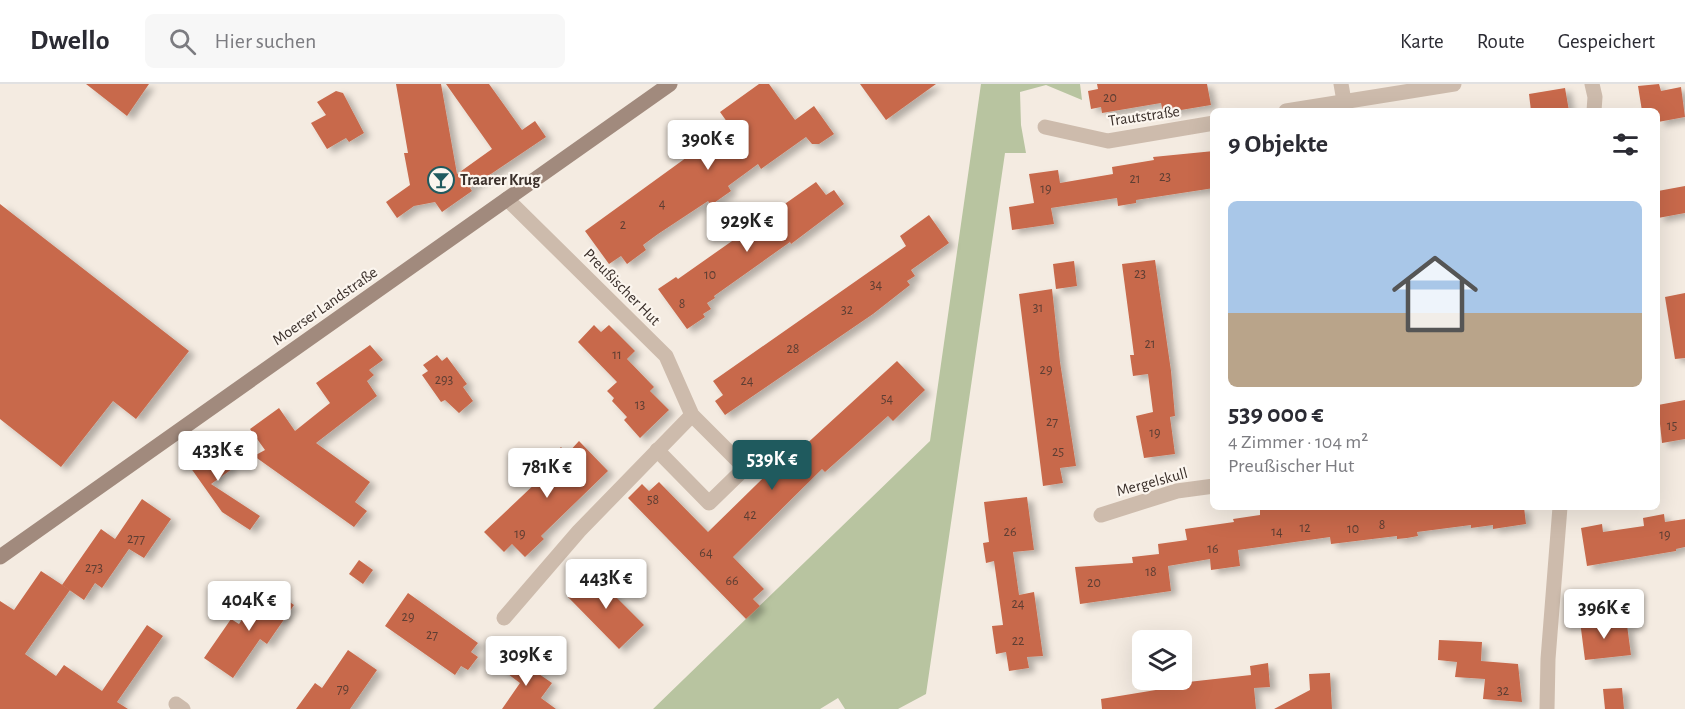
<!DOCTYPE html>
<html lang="de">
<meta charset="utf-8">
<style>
:root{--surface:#fff;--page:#f7f7f7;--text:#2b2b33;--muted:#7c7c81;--line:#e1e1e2;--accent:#1f5a5e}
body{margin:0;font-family:"Alegreya Sans",sans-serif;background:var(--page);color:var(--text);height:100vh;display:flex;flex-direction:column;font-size:22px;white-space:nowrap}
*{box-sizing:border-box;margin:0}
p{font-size:20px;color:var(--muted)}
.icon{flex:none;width:33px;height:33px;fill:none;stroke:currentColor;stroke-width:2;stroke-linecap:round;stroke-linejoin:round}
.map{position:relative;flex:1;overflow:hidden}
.sheet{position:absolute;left:1210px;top:24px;width:450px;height:402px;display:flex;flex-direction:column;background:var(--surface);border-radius:9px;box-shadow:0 6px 24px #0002}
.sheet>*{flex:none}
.buttons{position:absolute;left:1132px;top:546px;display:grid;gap:12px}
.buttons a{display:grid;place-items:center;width:60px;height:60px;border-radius:9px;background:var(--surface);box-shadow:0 6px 24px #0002;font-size:30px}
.price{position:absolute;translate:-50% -51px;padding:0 14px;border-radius:6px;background:#fff;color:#222;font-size:20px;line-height:39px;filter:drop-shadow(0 2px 3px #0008)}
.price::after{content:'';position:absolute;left:50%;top:36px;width:18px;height:14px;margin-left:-9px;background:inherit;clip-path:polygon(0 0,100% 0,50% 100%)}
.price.selected{background:var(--accent);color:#fff}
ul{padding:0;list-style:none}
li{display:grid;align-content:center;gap:12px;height:318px;padding:0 18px}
li span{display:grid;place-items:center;height:186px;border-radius:9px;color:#555}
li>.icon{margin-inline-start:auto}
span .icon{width:108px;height:108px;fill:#fffc;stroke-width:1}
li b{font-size:26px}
h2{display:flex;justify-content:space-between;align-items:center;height:72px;padding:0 18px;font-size:26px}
header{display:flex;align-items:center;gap:36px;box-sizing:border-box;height:84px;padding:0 30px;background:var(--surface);border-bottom:2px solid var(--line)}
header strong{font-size:28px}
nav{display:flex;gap:33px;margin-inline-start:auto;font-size:21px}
.search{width:420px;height:54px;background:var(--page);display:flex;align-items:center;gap:15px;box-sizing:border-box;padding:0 21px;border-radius:9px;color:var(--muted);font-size:22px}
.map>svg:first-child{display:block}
.green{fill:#b8c4a0}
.building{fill:#c8694b;filter:url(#shadow)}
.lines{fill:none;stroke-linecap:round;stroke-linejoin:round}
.minor{stroke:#cdbbac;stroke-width:15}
.secondary{stroke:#a18a7d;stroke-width:15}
.labels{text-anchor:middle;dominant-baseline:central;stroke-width:4.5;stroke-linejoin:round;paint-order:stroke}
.number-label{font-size:14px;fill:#5e3e33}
.street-label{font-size:16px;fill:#3b302b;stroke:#fbf5ee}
.poi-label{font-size:16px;font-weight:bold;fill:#3b302b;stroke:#fbf5ee;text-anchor:start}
</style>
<header>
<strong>Dwello</strong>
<div class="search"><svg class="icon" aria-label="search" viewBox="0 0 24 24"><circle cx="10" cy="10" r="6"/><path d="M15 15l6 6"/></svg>Hier suchen</div>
<nav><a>Karte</a><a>Route</a><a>Gespeichert</a></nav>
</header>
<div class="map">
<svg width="1685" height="625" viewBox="0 0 1685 625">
<defs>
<filter id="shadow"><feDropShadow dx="6" dy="4" stdDeviation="3" flood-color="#0004"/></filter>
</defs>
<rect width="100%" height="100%" fill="#f4ebe1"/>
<!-- green -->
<path class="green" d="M981,0H1080L1082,16L1046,1L1020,8L1021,41L1026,69H1005L926,610L898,625H845L838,614L820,625H653L930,357Z"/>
<!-- building -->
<g class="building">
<path d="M86,0H149L127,32Z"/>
<path d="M396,0H441L457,90L492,65L446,0H489L522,46L535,37L546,53L470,104L472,107L442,128L435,118L414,122L397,134L386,118L410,101L404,69H408Z"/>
<path d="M759,0H769L795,36L814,22L834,50L819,60H812L806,53L761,85L758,80L728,102L731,107L711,121L708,117L658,150L643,161L646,166L627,180L621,172L609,180L585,147L730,42L720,28Z"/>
<path d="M860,0H936L886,36Z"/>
<path d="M1097,0H1207L1211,21L1163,29L1161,19L1102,29L1101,23L1091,25L1088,7L1098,5Z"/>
<path d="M1659,0L1661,7L1681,3L1685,33L1658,38V27H1642L1638,2Z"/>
<path d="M1565,4L1569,27H1531L1529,10Z"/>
<path d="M336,7L343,9L364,49L349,58L346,54L327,65L311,39L326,31L317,18Z"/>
<path d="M1214,67V104L1136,116V119L1118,122L1117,114L1051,124L1054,140L1012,146L1009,123L1034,119L1029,90L1058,86L1060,99L1113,90L1112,83L1154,76L1153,73Z"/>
<path d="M816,98L826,111L834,106L844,120L791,160L790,158L714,212L715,214L707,219L711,225L703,230L705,233L687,245L658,205L676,193L678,195Z"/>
<path d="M1685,102V129L1658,134V107Z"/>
<path d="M0,120L189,267L136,335L113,317L61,383L0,335Z"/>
<path d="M929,131L949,159L911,186L915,192L907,197L910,201L873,230L725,331L715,317L723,311L713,297L906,162L900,152Z"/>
<path d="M1155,176L1171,287L1175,332L1170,333L1175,370L1144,374L1136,332L1153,328L1148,290L1133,292L1130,271H1134L1122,180Z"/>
<path d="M1074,177L1077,202L1056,205L1053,180Z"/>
<path d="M1052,205L1060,278L1076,382L1060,384L1063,399L1043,402L1019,210Z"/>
<path d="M1685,209V274L1675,275L1665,213Z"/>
<path d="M594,241L601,248L609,241L635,267L627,275L654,303L650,307L669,326L640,354L624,336L627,333L612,317L614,314L607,307L617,298L578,258Z"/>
<path d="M370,261L383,276L369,286L374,291L367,297L377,312L316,359L370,398L355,418L367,427L354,443L254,372L265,366L250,345L279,324L295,347L330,319L316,299Z"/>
<path d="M437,271L442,277L447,273L467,300L463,303L473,317L459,329L445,316L441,318L422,291L428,287L423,281Z"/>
<path d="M897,277L925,306L893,337L888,332L825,388L822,385L733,473L764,505L753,515L760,522L746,535L628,414L642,400L649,407L659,398L708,448L798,360L802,364Z"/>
<path d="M1685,316V355L1662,359L1658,321Z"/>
<path d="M209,354L232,385L211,400L260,432L250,446L222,428L183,373Z"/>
<path d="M579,357L608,387L541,452L544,455L525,473L512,460L504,468L484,448L539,396L534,390L561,363L567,370Z"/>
<path d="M1027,413L1034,466L1013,468L1019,511L1034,508L1043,572L1027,573L1029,584L1009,587L1006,568L996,570L992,542L1003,541L994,477L986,479L983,459L989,458L984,418Z"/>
<path d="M142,415L171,435L144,474L129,465L102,504L95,499L84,516L62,501L101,445L115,455Z"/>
<path d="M1294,423H1524L1526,440L1493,445V441L1471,444V441L1417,448L1418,452L1407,454L1397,455V452L1331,460L1330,453L1238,466L1240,482L1211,486L1210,475L1168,482L1171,507L1080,520L1075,483L1133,479L1132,473L1159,470L1158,460L1187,456L1185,445L1234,438L1233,435L1260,431V426Z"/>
<path d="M1664,430L1665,438L1685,435V463L1676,465V467L1587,482L1581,444L1602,440L1603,448L1644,442L1643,434Z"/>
<path d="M359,476L373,486L363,500L349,490Z"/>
<path d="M596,486L614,505L611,508L644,541L619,565L568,513Z"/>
<path d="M41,487L70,506L25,570L56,592L64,581L102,607L147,541L163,552L117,618L128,625H0V517L14,526Z"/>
<path d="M265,501L294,521L267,560L260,555L233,594L204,574L231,535L239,540Z"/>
<path d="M408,509L478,559L471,568L478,573L468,586L461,582L455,591L385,542Z"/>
<path d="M1601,534L1603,544L1627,541L1631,571L1585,576L1580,537Z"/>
<path d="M1439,556L1482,558L1481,577L1518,580L1522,618L1483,615L1485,595L1455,593L1457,578L1438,576Z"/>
<path d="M348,566L377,586L350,625H296L315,599L322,604Z"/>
<path d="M510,570L552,599L541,614L556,625H502L520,599L500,584Z"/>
<path d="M1268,579L1270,603L1254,604L1256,625H1102L1101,615L1180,602L1179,599L1251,591L1250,582Z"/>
<path d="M1330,589L1332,625H1274L1310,606L1309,590Z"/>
<path d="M1622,604L1624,625H1605L1603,605Z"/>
</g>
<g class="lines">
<!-- minor -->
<g class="minor">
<path d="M1341,0L1344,17"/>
<path d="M1592,0L1595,13L1594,27"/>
<path d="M1286,27L1454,0"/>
<path d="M1045,43L1108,57L1214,39"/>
<path d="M507,115L666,272L692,331L745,384L709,419L657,366"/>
<path d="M1101,431L1177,407L1214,402"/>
<path d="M504,534L579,447L692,331"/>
<path d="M176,620L183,625"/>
<path d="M1547,625L1548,575L1560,423"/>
</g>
<!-- secondary -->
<path class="secondary" d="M0,473L670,0"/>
</g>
<!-- icons -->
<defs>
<symbol id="bar-ring" viewBox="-11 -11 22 22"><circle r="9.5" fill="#fbf5ee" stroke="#1f5a5e" stroke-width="1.5"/><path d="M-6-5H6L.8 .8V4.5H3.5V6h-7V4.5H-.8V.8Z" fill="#1f5a5e"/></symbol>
</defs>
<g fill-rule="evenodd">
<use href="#bar-ring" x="426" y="81" width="30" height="30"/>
</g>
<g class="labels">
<!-- number labels -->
<g class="number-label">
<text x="1110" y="14">20</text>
<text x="1165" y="93">23</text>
<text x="1135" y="95">21</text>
<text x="1046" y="105">19</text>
<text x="662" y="120">4</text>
<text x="623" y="141">2</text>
<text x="1140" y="190">23</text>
<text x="710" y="191">10</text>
<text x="876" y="201">34</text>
<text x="682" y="220">8</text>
<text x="1038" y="224">31</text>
<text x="847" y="226">32</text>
<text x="1150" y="260">21</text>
<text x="793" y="265">28</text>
<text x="617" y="271">11</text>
<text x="1046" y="286">29</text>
<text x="444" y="296">293</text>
<text x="747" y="297">24</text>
<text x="887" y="315">54</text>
<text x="640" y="321">13</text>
<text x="1052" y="338">27</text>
<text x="1672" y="342">15</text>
<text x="1155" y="349">19</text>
<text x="1058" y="368">25</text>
<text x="653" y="416">58</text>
<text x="750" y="431">42</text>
<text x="1382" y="441">8</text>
<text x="1305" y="444">12</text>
<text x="1353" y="445">10</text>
<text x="1010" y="448">26</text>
<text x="1277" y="448">14</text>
<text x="520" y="450">19</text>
<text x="1665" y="451">19</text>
<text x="136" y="455">277</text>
<text x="1213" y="465">16</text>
<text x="706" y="469">64</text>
<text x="94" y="484">273</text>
<text x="1151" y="488">18</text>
<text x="732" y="497">66</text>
<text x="1094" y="499">20</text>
<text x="1018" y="520">24</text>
<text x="408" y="533">29</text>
<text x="432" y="551">27</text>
<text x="1018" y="557">22</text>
<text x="343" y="605">79</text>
<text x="1503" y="607">32</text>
</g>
<!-- street labels -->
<g class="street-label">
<text transform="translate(1144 32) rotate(-8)">Trautstraße</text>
<text transform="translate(622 203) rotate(45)">Preußischer Hut</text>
<text transform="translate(325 222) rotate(-35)">Moerser Landstraße</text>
<text transform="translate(1152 398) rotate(-15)">Mergelskull</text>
</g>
<!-- poi labels -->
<g class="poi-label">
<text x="460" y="96">Traarer Krug</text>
</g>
</g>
</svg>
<div class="buttons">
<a><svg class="icon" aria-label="layers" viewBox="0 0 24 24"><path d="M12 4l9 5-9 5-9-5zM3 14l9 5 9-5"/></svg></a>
</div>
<b class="price" style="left:708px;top:87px">390K €</b>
<b class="price" style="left:747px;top:169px">929K €</b>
<b class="price" style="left:218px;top:398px">433K €</b>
<b class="price selected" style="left:772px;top:407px">539K €</b>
<b class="price" style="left:547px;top:415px">781K €</b>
<b class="price" style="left:606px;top:526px">443K €</b>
<b class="price" style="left:249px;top:548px">404K €</b>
<b class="price" style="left:1604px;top:556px">396K €</b>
<b class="price" style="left:526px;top:603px">309K €</b>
<section class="sheet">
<h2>9 Objekte<svg class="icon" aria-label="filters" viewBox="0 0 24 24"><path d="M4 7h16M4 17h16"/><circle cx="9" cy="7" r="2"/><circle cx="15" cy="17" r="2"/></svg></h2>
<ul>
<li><span style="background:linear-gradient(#a9c7e8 60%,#b9a48a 0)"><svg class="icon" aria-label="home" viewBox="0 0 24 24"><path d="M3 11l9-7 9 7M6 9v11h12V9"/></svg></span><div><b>539 000 €</b><p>4 Zimmer · 104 m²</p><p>Preußischer Hut</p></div></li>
</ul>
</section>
</div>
